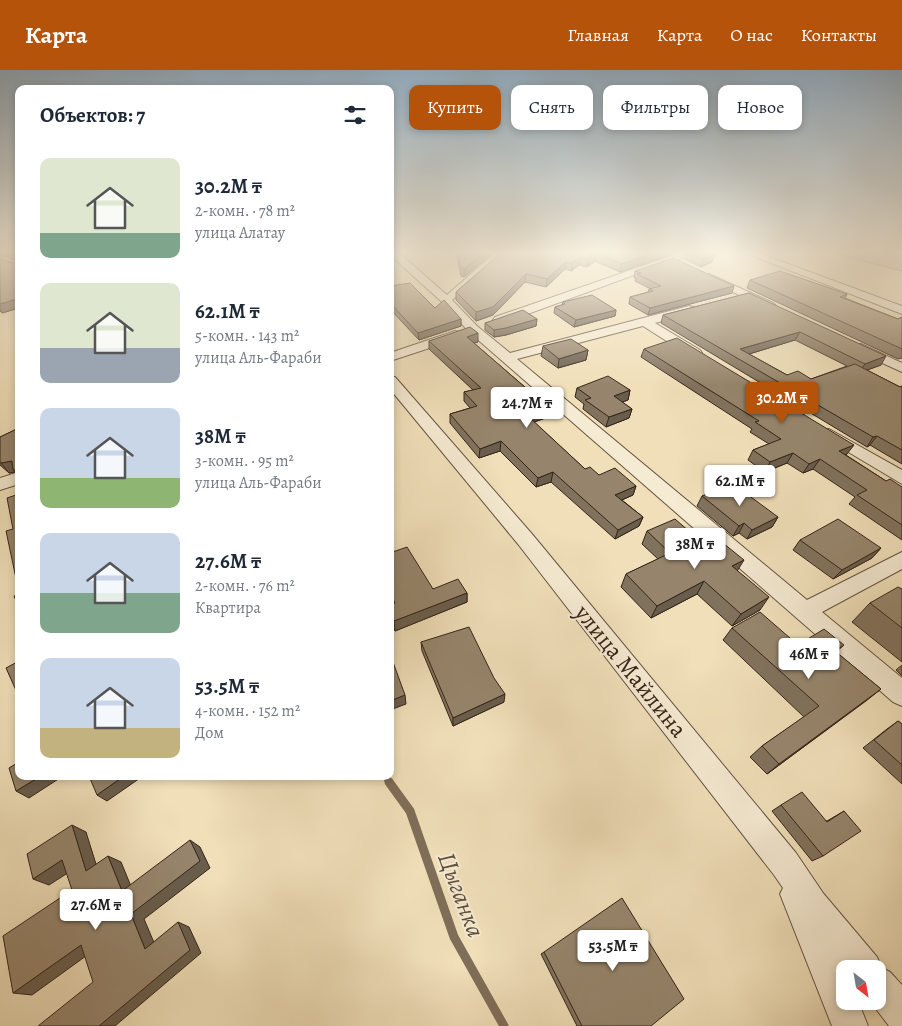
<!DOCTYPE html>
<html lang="ru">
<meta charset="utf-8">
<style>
:root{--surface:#fff;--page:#f2f2f3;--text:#1f2937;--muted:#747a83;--accent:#b45309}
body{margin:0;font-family:Alegreya,serif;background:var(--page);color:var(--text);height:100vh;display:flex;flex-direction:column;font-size:19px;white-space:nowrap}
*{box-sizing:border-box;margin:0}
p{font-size:16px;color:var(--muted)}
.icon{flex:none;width:28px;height:28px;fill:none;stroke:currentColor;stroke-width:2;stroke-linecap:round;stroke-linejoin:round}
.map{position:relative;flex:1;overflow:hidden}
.panel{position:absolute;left:15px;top:15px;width:379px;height:695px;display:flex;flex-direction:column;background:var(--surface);border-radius:10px;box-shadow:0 2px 8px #0003}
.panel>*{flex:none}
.hud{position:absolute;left:409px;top:15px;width:418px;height:45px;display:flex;gap:10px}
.needle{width:32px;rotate:149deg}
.buttons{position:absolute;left:836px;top:890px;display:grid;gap:10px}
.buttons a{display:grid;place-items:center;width:50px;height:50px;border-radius:10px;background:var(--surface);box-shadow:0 2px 8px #0003;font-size:25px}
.price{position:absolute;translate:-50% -42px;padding:0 11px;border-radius:5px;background:#fff;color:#222;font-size:16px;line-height:32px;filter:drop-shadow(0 1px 2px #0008)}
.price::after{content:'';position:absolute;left:50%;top:30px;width:15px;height:11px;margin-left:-8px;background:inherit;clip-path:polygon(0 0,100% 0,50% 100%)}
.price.on{background:var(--accent);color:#fff}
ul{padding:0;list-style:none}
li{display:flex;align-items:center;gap:15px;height:125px;padding:0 25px}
li span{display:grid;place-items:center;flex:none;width:140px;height:100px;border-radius:10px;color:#555}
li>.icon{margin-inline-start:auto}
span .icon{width:60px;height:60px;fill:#fffc;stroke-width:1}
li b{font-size:21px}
h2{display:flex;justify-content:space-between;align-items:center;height:60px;padding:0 25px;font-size:21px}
.tag{padding:0 18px;border-radius:10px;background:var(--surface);box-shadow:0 2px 8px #0003;font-size:18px;line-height:45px}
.tag.on{background:var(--accent);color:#fff}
header{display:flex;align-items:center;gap:30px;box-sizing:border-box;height:70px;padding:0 25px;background:var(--accent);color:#fff}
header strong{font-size:24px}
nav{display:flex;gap:28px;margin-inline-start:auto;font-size:18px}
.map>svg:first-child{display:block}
.green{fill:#d0bf9e;stroke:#82725c}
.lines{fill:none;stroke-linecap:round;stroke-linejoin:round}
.stream-far1{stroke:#7f6e59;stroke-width:7}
.stream{stroke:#7f6e59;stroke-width:9}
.minor-casing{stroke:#645341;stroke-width:2}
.minor{fill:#f5ead2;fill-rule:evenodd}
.wall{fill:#81725d;stroke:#352419;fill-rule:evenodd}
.shaded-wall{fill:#695d4c;stroke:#352419}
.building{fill:#96856c;stroke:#352419}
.labels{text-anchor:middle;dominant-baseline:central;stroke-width:4;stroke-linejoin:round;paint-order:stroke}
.near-street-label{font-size:24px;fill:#352419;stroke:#f5ead2}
.near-water-label{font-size:25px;font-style:italic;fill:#604f3e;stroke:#f5ead2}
</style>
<header>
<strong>Карта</strong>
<nav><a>Главная</a><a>Карта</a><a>О нас</a><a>Контакты</a></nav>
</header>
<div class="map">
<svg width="902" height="956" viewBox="0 0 902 956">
<rect width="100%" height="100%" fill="#f0dfb9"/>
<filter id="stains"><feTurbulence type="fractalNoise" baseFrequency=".004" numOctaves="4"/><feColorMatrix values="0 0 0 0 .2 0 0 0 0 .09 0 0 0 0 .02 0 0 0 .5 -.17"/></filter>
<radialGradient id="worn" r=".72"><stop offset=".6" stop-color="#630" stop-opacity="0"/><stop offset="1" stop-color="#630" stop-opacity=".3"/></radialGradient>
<!-- green -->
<path class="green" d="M828,182H902V201Z"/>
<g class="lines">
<!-- stream-far1 -->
<path class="stream-far1" d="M385,706L390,713"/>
<!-- stream -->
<path class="stream" d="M389,712L410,741L454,867L504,956"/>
<defs>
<g id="minor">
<path d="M390,182H398L447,225L496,182H507L452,230L477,256L510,283L689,236L693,237V243L655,253L700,280L702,283L700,286H690L643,256L517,289L807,530L902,482V499L822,542L902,608V636L893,632L469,262L442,232L390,185Z"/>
<path d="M683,182H697L503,253L499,254L493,250L495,247Z"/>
<path d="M743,182H756L902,236V244Z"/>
<path d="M709,204L773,233L775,235L769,239L765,237L705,209V205Z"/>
<path d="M455,261L460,262L461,265L460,268L390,291V283Z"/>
<path d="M861,274L902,293V302L856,281L854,278L856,275Z"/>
<path d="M390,306L395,307L532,464L796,783L823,823L877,887L882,898L890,902L902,915V956H889L870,931H878V899H845V931H858L868,956H832L780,824L783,818L774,805L518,474L390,319Z"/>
<path d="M829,359L902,400V414L823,367L821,364L823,361Z"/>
<path d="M19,402V414L0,420V408Z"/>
</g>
</defs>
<!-- minor casing -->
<use href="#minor" class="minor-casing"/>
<!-- minor -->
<use href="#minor" class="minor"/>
</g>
<!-- wall -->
<g class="wall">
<path d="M0,182H19V238L2,243L0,241V189L14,193L17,192V190L0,185Z"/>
<path d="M456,182H494L464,207L461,206Z"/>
<path d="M502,182H678L620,202L595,191L587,197L579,195L571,201L565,199L546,217L525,212L493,245L476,251L456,230V222Z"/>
<path d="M687,182H706L715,185L712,192L701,197L685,189Z"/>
<path d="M635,201L732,223L648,245L629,234L630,227L648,222L649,219H651L635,211L636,209L634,208Z"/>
<path d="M750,210L847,224L845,228L898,249L902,247V288L898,289L747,218Z"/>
<path d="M390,216L435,238L461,249V256L419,270L390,239Z"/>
<path d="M749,223L881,295L867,300L900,317L902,316V394L870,375L867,377L661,253L663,245ZM795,270L847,296L811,309L787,305L749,284Z"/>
<path d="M563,232L616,240L615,246L574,257L554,243L555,237L562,235Z"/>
<path d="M537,249L536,256L506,265L494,267L485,260V253Z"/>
<path d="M429,271L478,272L474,273L549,338L548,347L534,352L585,399L599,405L636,416L633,425L622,430L643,447L639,456L615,469L551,412L536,417L500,381L479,388L450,353V344L470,338L464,331V322L473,320L429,279Z"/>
<path d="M543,276L588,280L586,290L558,298L541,286Z"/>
<path d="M644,279L847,384L846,385L886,411L902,417V470L849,434L855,427L813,399L803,403L787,393L765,402L748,390L753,380L769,374L750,362L752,359L641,287Z"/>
<path d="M577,318L630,320L628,330L622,332L632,339L629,348L606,357L583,339L584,334L575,327Z"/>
<path d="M19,358V406L15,402L9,403L0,395V367Z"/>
<path d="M702,426L778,447L772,457L747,469L739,463L733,466L697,436Z"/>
<path d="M647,461L705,475L737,501L760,540L732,556L697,524L651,548L621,517L626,504L658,489L642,474Z"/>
<path d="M800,470L881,478L872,488L833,509L793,480Z"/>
<path d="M390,483L433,519L467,523V532L395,561L390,549V535L392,534L390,530Z"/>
<path d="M902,519V592L852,552L870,533Z"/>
<path d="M732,558L798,575H844L836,582L881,619L767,704L750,687L762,676L804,647L723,570Z"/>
<path d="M421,572L504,632L453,656L422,581Z"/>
<path d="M902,595V606L896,600Z"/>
<path d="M898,651L902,654V714L863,678L887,659Z"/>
<path d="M781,735L827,751L844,741L823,786L812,791L772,741Z"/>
<path d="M544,882L651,956H577L541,884Z"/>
</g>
<!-- shaded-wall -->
<g class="shaded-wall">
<path d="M485,182H494L464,207V199Z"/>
<path d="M658,182H678L620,202L621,194Z"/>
<path d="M596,183L595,191L587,197L588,189Z"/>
<path d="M715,185L712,192L701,197L703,189Z"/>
<path d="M580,187L579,195L571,201L572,193Z"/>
<path d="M566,192L565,199L546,217L547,209Z"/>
<path d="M526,204L525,212L493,245L476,251V242Z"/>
<path d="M734,216L732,223L648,245L650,238Z"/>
<path d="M847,224L843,232L840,227Z"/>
<path d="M17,229L19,231V238L2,243L0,239V234Z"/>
<path d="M616,240L615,246L574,257L576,250Z"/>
<path d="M461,249V256L419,270L418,263Z"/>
<path d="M537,249L536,256L506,265L494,267V260Z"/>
<path d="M800,262L795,270L736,288L740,279Z"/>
<path d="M478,263V272L467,275V267Z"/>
<path d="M588,280L586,290L558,298L559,289Z"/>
<path d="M886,286L881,295L859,303L865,294Z"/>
<path d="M630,320L628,330L612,336L614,326Z"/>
<path d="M549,338L548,347L526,355L528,346Z"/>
<path d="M632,339L629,348L606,357L609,347Z"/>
<path d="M877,366L870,375L867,377L873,367Z"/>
<path d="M501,371L500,381L479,388L480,379Z"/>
<path d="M854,375L847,384L832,390L839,381Z"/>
<path d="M793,383L787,393L765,402L770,392Z"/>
<path d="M820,389L813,399L803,403L809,394Z"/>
<path d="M12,391L13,399L15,402L9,403L1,393Z"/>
<path d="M553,402L551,412L536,417L538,408Z"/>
<path d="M636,416L633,425L612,434L615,425Z"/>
<path d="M643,447L639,456L615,469L618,460Z"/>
<path d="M778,447L772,457L747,469L752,460Z"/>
<path d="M744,453L739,463L733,466L739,456Z"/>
<path d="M881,478L872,488L833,509L842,500Z"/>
<path d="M744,490L736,503L732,496Z"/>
<path d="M704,511L697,524L651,548L657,536Z"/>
<path d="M467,523V532L395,561L394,551Z"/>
<path d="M769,527L760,540L732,556L741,544Z"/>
<path d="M881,619L866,631L767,704L779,694Z"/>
<path d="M505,624L504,632L453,656V648Z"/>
<path d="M405,625L406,634L390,640V631Z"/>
<path d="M41,706H63L29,728L16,721Z"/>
<path d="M124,706H143L107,731L97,725Z"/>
<path d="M72,755L86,762L100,807L86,801Z"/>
<path d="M190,770L200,777L210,798L144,849L158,882L145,879L131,844Z"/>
<path d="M108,786L121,792L135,826L122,821Z"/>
<path d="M62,790L77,797L49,815L33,809Z"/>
<path d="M178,852L189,857L201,883L115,956H99Z"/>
<path d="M81,875L97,878L32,925L13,923Z"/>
</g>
<!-- building -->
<g class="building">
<path d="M10,182H19V230L17,229L0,234V189L14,193L17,192L16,184Z"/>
<path d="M458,182H485L464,199L461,198Z"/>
<path d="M502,182H658L621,194L596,183L588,189L580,187L572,193L566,192L547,209L526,204L493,237L476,242L456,222Z"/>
<path d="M688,182H706L715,185L703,189Z"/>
<path d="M673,188L734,216L650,238L630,227L653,221L649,219L661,216L637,204L641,203L635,201Z"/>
<path d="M780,201L847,224L840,227L898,249L902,247V279L750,210Z"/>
<path d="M410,213L435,238L444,230L461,249L418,263L390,233V216Z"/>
<path d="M749,223L886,286L865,294L800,262L740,279L787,305L798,301L811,309L855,294L900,317L902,316V380L877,366L873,367L663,245Z"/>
<path d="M592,225L616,240L576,250L555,237L565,234L563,232Z"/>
<path d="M523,240L537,249L506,258L494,260L485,253Z"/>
<path d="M470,257L478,263L467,267L549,338L528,346L585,399L590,397L599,405L615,398L636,416L615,425L643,447L618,460L553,402L538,408L501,371L480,379L450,344L477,336L464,322L481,318L429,271Z"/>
<path d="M677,268L854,375L839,381L886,411L890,409L902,417V455L857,425L867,420L820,389L809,394L793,383L770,392L753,380L781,369L755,352L759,351L644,279Z"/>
<path d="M571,269L588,280L559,289L543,276Z"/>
<path d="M608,306L630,320L614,326L632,339L609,347L585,330L591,328L577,318Z"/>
<path d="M19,358V403L13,399L12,391L1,393L0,392V367Z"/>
<path d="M732,413L778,447L752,460L744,453L739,456L702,426Z"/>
<path d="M19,424V516L17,513L6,461L13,459L7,428Z"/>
<path d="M675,449L705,475L718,469L744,490L732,496L769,527L741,544L704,511L657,536L626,504L670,483L647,461Z"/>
<path d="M838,449L881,478L842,500L800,470Z"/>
<path d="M407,477L433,519L458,509L467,523L394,551L390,543V535L395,533L390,523V483Z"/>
<path d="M898,517L902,519V558L870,533Z"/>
<path d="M19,524V538L14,526Z"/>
<path d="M760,542L798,575L824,559L844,575L835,581L881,619L779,694L762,676L819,636L732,558Z"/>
<path d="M469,557L494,608L505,624L453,648L421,572Z"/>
<path d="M390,584L405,625L390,631Z"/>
<path d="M19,591V627L6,598Z"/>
<path d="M898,651L902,654V695L874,670Z"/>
<path d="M19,692V706H41L16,721L9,698Z"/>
<path d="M89,706H124L97,725Z"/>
<path d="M802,722L827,752L844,741L861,761L823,786L781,735Z"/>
<path d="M72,755L86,801L108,786L122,821L190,770L200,791L131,844L145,879L178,852L190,880L99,956H38L93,912L81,875L13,923L3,866L72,820L62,790L33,809L27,784Z"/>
<path d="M622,828L684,929L651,956H582L544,882Z"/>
</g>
<!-- sky -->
<linearGradient id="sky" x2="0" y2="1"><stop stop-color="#91acc0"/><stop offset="0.58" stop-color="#f8f1e0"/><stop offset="1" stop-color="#f8f1e0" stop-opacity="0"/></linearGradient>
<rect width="902" height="315" fill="url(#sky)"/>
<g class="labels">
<!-- near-street labels -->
<g class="near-street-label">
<text transform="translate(631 601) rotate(51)">улица Майлина</text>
</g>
<!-- near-water labels -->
<g class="near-water-label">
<text transform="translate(461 825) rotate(69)">Цыганка</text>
</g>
</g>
<rect width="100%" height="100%" filter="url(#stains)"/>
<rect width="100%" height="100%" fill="url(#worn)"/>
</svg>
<div class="buttons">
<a><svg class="needle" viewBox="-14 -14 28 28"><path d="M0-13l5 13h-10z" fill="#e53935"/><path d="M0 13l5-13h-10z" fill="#747a83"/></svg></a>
</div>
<b class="price on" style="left:782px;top:354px">30.2M ₸</b>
<b class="price" style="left:527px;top:359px">24.7M ₸</b>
<b class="price" style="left:740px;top:437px">62.1M ₸</b>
<b class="price" style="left:695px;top:500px">38M ₸</b>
<b class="price" style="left:809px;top:610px">46M ₸</b>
<b class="price" style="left:96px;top:861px">27.6M ₸</b>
<b class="price" style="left:613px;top:902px">53.5M ₸</b>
<div class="hud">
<a class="tag on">Купить</a>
<a class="tag">Снять</a>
<a class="tag">Фильтры</a>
<a class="tag">Новое</a>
</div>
<section class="panel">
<h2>Объектов: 7<svg class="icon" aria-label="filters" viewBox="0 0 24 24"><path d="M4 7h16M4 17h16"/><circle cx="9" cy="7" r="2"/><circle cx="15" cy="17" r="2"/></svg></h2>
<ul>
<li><span style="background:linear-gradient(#dfe7d0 75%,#7fa58c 0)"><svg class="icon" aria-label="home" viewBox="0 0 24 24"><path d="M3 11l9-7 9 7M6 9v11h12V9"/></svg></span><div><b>30.2M ₸</b><p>2-комн. · 78 m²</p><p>улица Алатау</p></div></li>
<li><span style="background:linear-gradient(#dfe7d0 65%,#9aa5b1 0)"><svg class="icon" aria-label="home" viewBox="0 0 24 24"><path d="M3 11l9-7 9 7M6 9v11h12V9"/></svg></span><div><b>62.1M ₸</b><p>5-комн. · 143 m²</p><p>улица Аль-Фараби</p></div></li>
<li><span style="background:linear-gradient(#c9d6e8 70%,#8fb573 0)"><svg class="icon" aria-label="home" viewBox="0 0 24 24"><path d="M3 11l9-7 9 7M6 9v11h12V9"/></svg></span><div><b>38M ₸</b><p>3-комн. · 95 m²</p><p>улица Аль-Фараби</p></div></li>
<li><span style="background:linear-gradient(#c9d6e8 60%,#7fa58c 0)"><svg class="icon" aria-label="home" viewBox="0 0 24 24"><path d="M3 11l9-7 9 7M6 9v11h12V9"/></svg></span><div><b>27.6M ₸</b><p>2-комн. · 76 m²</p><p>Квартира</p></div></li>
<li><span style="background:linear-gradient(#c9d6e8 70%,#c2b280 0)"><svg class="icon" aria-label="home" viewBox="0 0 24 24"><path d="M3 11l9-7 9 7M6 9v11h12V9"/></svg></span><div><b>53.5M ₸</b><p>4-комн. · 152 m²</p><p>Дом</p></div></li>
</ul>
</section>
</div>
